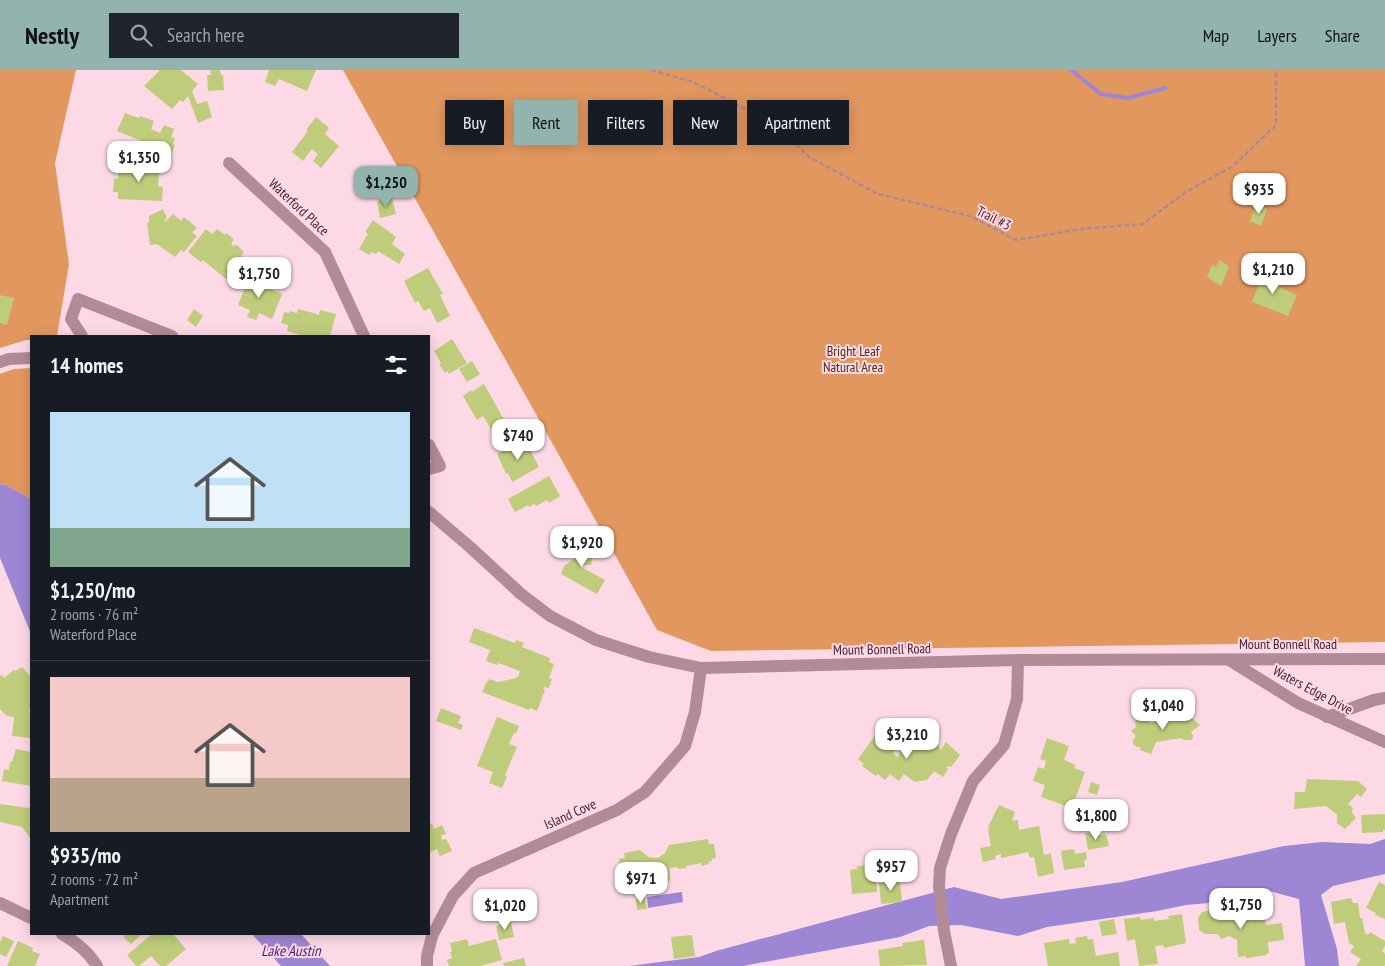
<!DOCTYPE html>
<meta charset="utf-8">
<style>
:root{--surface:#171b24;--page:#20242c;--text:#f1f3f6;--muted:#9ea1a6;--line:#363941;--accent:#92b3ae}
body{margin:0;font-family:"PT Sans Narrow",sans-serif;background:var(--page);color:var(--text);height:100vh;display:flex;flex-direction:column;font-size:19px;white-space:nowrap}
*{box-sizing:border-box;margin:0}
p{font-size:16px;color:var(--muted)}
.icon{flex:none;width:28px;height:28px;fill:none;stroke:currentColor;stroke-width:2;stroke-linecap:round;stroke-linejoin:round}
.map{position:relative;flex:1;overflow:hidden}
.side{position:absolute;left:30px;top:265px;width:400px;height:600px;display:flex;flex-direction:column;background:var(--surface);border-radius:0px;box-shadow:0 2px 12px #0003}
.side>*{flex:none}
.hud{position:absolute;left:445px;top:30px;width:475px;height:45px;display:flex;gap:10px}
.price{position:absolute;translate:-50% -42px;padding:0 11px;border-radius:10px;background:#fff;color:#222;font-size:16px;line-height:32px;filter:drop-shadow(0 1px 2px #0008)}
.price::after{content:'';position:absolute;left:50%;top:30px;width:15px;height:11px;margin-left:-8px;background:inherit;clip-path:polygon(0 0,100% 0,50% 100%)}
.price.active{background:var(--accent);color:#111}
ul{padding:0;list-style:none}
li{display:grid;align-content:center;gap:10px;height:265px;padding:0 20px}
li+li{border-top:1px solid var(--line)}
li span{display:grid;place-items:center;height:155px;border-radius:0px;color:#555}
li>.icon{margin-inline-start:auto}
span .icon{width:90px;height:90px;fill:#fffc;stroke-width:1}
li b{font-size:21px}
h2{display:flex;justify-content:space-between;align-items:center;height:60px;padding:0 20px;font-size:21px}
.chip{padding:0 18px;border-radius:0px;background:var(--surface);box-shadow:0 2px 12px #0003;font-size:18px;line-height:45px}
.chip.active{background:var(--accent);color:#111}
header{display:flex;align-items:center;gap:30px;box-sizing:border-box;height:70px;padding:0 25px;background:var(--accent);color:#111}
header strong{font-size:24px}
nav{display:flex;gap:28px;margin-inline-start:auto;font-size:18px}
.search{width:350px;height:45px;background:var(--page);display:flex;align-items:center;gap:12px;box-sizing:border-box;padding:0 18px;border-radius:0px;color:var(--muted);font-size:19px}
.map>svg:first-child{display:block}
.forest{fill:#e2975f}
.water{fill:#9d86d4}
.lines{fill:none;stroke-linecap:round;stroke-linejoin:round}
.stream{stroke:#9d86d4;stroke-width:4}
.building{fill:#bfcc7b}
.path{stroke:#ab8995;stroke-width:2.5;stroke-dasharray:5 2.5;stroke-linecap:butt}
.minor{stroke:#b18c98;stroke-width:12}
.labels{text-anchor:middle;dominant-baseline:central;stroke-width:4;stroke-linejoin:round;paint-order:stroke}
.street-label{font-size:14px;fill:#401f2c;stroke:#fdd9e5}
.park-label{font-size:14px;fill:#4c2d15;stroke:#fdd9e5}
.water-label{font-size:15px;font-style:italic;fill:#441f7b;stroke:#fdd9e5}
</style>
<header>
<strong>Nestly</strong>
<div class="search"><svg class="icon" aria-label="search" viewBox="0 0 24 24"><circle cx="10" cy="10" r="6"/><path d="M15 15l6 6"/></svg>Search here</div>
<nav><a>Map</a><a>Layers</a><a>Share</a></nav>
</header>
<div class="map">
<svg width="1385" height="896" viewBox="0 0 1385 896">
<rect width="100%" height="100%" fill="#fdd9e5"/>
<!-- forest -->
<g class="forest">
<path d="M0,0H76L55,93L69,194L57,266H31V270H26L0,278Z"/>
<path d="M343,0H1385V572L711,581L657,560Z"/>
<path d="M31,298V429L6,415L0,414V304L14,299Z"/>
</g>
<!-- water -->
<g class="water">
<path d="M0,414L6,415L31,429V564L0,488Z"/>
<path d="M1385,769V804L1333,816L1321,825L1337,879L1339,896H1305L1299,829L1269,821L1232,831L1186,835L1157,841L1047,857L1018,866L961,855L929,856L900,867L743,896H629L699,887L716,881L954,817L1001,829L1122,812L1284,776L1322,772L1370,774Z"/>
<path d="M682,822L683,832L648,838L647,827Z"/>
<path d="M252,864H301L330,896H281Z"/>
</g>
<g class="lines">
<!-- stream -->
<path class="stream" d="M1071,0L1101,24L1128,28L1165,18"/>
</g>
<!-- building -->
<g class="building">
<path d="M160,0H181L198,14L192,21L197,34L207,31L212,47L198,53L188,26L183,32L180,30L172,39L144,16Z"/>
<path d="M210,0H220L221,5H223L224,20L208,21L207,5H211Z"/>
<path d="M269,0H316L307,21L279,9L275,16L265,12Z"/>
<path d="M125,43L139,48L140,46L154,51L151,59L160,63L164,55L174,59L171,67L175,68L173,74L175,75L168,92L162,90L160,95L152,91L156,83L140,77L142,71L117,61Z"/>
<path d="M316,47L329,58L325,64L339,76L321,98L313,91L318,84L312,79L303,91L292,82L308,61L306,60Z"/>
<path d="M126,93L160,95L158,116L163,117L162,131L118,129V122H113L114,108L118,109L119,100H125Z"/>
<path d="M392,128L396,144L380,148L377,131Z"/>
<path d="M1256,135L1267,139L1261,156L1250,151Z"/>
<path d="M163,139L167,148L165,149V152L173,144L181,151L184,147L197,158L192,162L197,166L184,182L181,180L175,187L157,174L150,175L147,153L149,152V146Z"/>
<path d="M373,150L396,167L392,174L405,184L399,194L378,181L376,184L371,182L369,185L359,179L368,164L365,162Z"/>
<path d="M206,159L212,164L217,159L225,165L227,163L234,170L231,173L233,176L237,175L244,182L241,186L244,188L226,209L203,190L201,192L188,182Z"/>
<path d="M1219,190L1229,196L1221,216L1207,207L1212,195L1216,197Z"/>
<path d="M1266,196L1275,200L1271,210L1274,212L1273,214L1297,225L1288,246L1252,232Z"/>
<path d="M428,198L443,224L440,225L450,246L437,253L430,238L424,241L418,231L415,233L404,211Z"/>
<path d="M250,205L262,210L260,215L282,224L272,249L259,243L256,250L247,247L250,240L238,235Z"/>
<path d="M0,225L14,228L7,255L0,253Z"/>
<path d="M194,239L203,246L196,257L187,250Z"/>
<path d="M298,239L317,244L318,246L320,240L336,244L330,266H303L287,261L288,255L281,253L284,242L289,243L290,241L297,243Z"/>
<path d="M452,269L467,293L449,304L447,301L445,303L439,294L441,293L434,281Z"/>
<path d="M472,291L480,304L467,312L459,299Z"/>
<path d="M484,314L507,355L494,364L483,346L477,350L463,326L471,320L472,322Z"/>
<path d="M524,369L539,397L512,412L508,403L506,404L497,384Z"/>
<path d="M549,406L560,426L549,433L547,430L536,436L534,434L529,437L528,435L515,442L508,429Z"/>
<path d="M584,468L591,481L585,484L590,485L592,489L591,495H582L581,497L605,510L597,524L561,504L564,496L578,486L577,484L573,487L568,477Z"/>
<path d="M474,558L515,573L516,570L524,573L522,577L550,588L549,592L554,594L549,608L552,609L549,618L544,617L543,619L545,620L537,641L530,638L529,640L482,622L487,611L488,612L489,609L498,612L512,609L518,607L520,601L498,593L497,595L486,591L490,580L469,572Z"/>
<path d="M22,597L31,607V638L29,640L30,644L31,645V668L12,666L14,647L7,646L0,639V606L2,605L4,608L14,600L15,601Z"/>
<path d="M441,638L461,646L458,653L463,655L461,660L436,651Z"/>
<path d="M1182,640L1200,655L1191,662L1193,666L1192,670H1184L1181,668L1156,672L1151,684L1140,680L1141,677H1137L1133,674V670L1136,666L1131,661L1136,657L1135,651L1141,646L1144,647L1151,653L1160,650L1159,648L1167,647V649H1177L1175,646Z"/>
<path d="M497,647L519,656L516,663H514L509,674L517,677L505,705L507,706L502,718L489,713L493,702L477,696Z"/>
<path d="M876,664L896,679L893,683L897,687L902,679L906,682L909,678L921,676L925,679L931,670L940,677L939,678L941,680L946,672L960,685L951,697L948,696L946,698L948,699L943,707L934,701L927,710L915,712L904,704L899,711L890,704L885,710L878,704L876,706L862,696L864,694L858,689Z"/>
<path d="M1047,668L1069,676L1064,690L1076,695L1074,698L1085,702L1072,738L1041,727L1045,715L1033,711L1038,697L1044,699L1046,691L1040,689Z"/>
<path d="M16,679L31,682V716L2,711L4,699L9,700L10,692H12Z"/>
<path d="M1307,709L1358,711L1367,719L1361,727L1357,724L1348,734L1353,738L1352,742L1356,748L1345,759L1337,753V745L1326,736L1294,739L1295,722H1305Z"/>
<path d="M1091,712L1100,715L1097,725L1088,722Z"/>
<path d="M0,734L29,738L31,737V769L22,757L0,752Z"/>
<path d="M999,735L1015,742L1012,751L1018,750L1019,760L1039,756L1044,785L1051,783L1054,803L1038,807L1034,787L1030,788L1028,782L1001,788V784L995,786L996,789L983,792L980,778L991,776L988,760L990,758L988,757Z"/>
<path d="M1385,744V760H1383V762L1362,763L1361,745Z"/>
<path d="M432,753L434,759L442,755L446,764L441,766L442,770L446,769L448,772L452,781L440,786L437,779L429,783V755Z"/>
<path d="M1094,762L1095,766L1106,764L1109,776L1088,780L1085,763Z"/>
<path d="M708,769L709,774H714L716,788L712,789V791L708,792L709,794L701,796V793L686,796L687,798L678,799V797L669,798L670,809L665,816L658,817L651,812L650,801L639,803L640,806L631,807V804H621L619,789L625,788L624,783L640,780L648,787L658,788L665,783L669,775Z"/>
<path d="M1074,779L1075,784L1086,782L1087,789L1084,790L1085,797L1064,800L1061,781Z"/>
<path d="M872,795L873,798L888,797L889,806H886V809L876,810L877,822L852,824L850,800L857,799V796Z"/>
<path d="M900,811L902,832L881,834L879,813Z"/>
<path d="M1379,812L1385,815V849L1375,845L1376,843L1366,838Z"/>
<path d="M645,827L647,839L637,840L636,829Z"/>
<path d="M1351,828L1353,833H1358L1360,848H1362L1365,863L1368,865L1370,862L1385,871V876L1382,881L1385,884V896H1356L1361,889L1350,882L1354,876L1349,873L1345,852L1334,854L1331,832Z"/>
<path d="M1221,835L1226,840L1228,837L1233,842L1237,837L1245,842L1248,838L1265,850L1266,855L1282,853L1284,870L1268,872L1269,883H1267V885L1246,888V886L1238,887L1237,870L1229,866L1222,869L1217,864H1205L1199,860L1198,848L1202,842L1208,841L1210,837Z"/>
<path d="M1182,844L1186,873L1164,878L1163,875L1155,876L1158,894L1139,896L1135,869L1127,871L1124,849L1140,847L1141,850L1154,848V851L1169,849L1168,846Z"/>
<path d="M1114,849L1117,864L1102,866L1099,852Z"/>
<path d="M511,852L514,867L499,870L496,856Z"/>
<path d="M123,864H142L131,874L124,868L125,866Z"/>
<path d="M152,864H173L186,879L166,896H160L151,886L139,896H136L127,885Z"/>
<path d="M692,865L695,886L674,889L671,867Z"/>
<path d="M3,866L14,871L6,887L0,884V872Z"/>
<path d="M1087,866L1088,870L1093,869L1096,886L1118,882L1120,896H1048L1044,873L1069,869L1070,874L1076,873L1075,868Z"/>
<path d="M467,869L469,876L496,869L502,890L480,896H449L447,890L452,888L450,882L452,881L450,873Z"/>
<path d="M924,870L927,895L880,896L878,880L903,876L902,873Z"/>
<path d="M18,871L33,878L32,881L40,884L35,896H7Z"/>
<path d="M524,888L526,896H504L503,893Z"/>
</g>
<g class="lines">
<!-- path -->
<path class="path" d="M651,0L693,12L777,55L809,87L878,124L970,146L1016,170L1081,159L1143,154L1186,122L1233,96L1276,55V0"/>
<!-- minor -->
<g class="minor">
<path d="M229,93L325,182L364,266"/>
<path d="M82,266L71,249L78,229L172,266"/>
<path d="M0,292L9,289L31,288"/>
<path d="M429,375L440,396L429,399"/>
<path d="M429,442L470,477L521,524L550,546L596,570L649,587L701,598L1018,590L1385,589"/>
<path d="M1229,590L1298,633L1385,672"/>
<path d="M1327,647L1374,630L1385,628"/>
<path d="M0,833L31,848"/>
<path d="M62,864C76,872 88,881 97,896"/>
<path d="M427,896V886L432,866L453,826L474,803L617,740L645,722L685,676L695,642L701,598"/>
<path d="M951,896L944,861L939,816L940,798L951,764L973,711L1004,675L1017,629L1018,590"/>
</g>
</g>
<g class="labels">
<!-- street labels -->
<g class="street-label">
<text transform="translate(299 137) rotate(43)">Waterford Place</text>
<text transform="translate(994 148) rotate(27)">Trail #3</text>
<text x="1288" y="574">Mount Bonnell Road</text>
<text transform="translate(882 579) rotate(-1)">Mount Bonnell Road</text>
<text transform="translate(1313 620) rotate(28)">Waters Edge Drive</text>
<text transform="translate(570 744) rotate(-24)">Island Cove</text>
</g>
<!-- park labels -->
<g class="park-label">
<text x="853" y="281">Bright Leaf<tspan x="853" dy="16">Natural Area</tspan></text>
</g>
<!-- water labels -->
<g class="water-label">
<text x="291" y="880">Lake Austin</text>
</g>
</g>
</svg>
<b class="price" style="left:139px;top:113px">$1,350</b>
<b class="price active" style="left:386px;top:138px">$1,250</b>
<b class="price" style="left:1259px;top:145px">$935</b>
<b class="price" style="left:1273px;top:225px">$1,210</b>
<b class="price" style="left:259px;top:229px">$1,750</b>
<b class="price" style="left:518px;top:391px">$740</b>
<b class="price" style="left:582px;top:498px">$1,920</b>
<b class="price" style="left:1163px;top:661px">$1,040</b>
<b class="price" style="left:907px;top:690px">$3,210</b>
<b class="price" style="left:1096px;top:771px">$1,800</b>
<b class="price" style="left:891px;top:822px">$957</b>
<b class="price" style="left:641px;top:834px">$971</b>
<b class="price" style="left:1241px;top:860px">$1,750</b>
<b class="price" style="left:505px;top:861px">$1,020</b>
<div class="hud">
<a class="chip">Buy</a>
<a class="chip active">Rent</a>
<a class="chip">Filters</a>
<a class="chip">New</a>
<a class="chip">Apartment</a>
</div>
<section class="side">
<h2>14 homes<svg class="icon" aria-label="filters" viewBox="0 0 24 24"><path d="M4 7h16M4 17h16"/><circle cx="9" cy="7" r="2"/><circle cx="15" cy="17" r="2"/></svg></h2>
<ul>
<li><span style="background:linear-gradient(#bfe0f5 75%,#7fa58c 0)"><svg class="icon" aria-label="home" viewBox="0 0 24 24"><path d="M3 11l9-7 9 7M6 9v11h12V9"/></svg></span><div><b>$1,250/mo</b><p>2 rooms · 76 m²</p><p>Waterford Place</p></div></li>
<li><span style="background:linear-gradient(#f6c9c9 65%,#b9a48a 0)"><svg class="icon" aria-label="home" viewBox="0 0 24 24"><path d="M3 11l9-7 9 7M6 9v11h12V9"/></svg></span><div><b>$935/mo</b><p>2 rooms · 72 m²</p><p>Apartment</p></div></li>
</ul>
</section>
</div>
